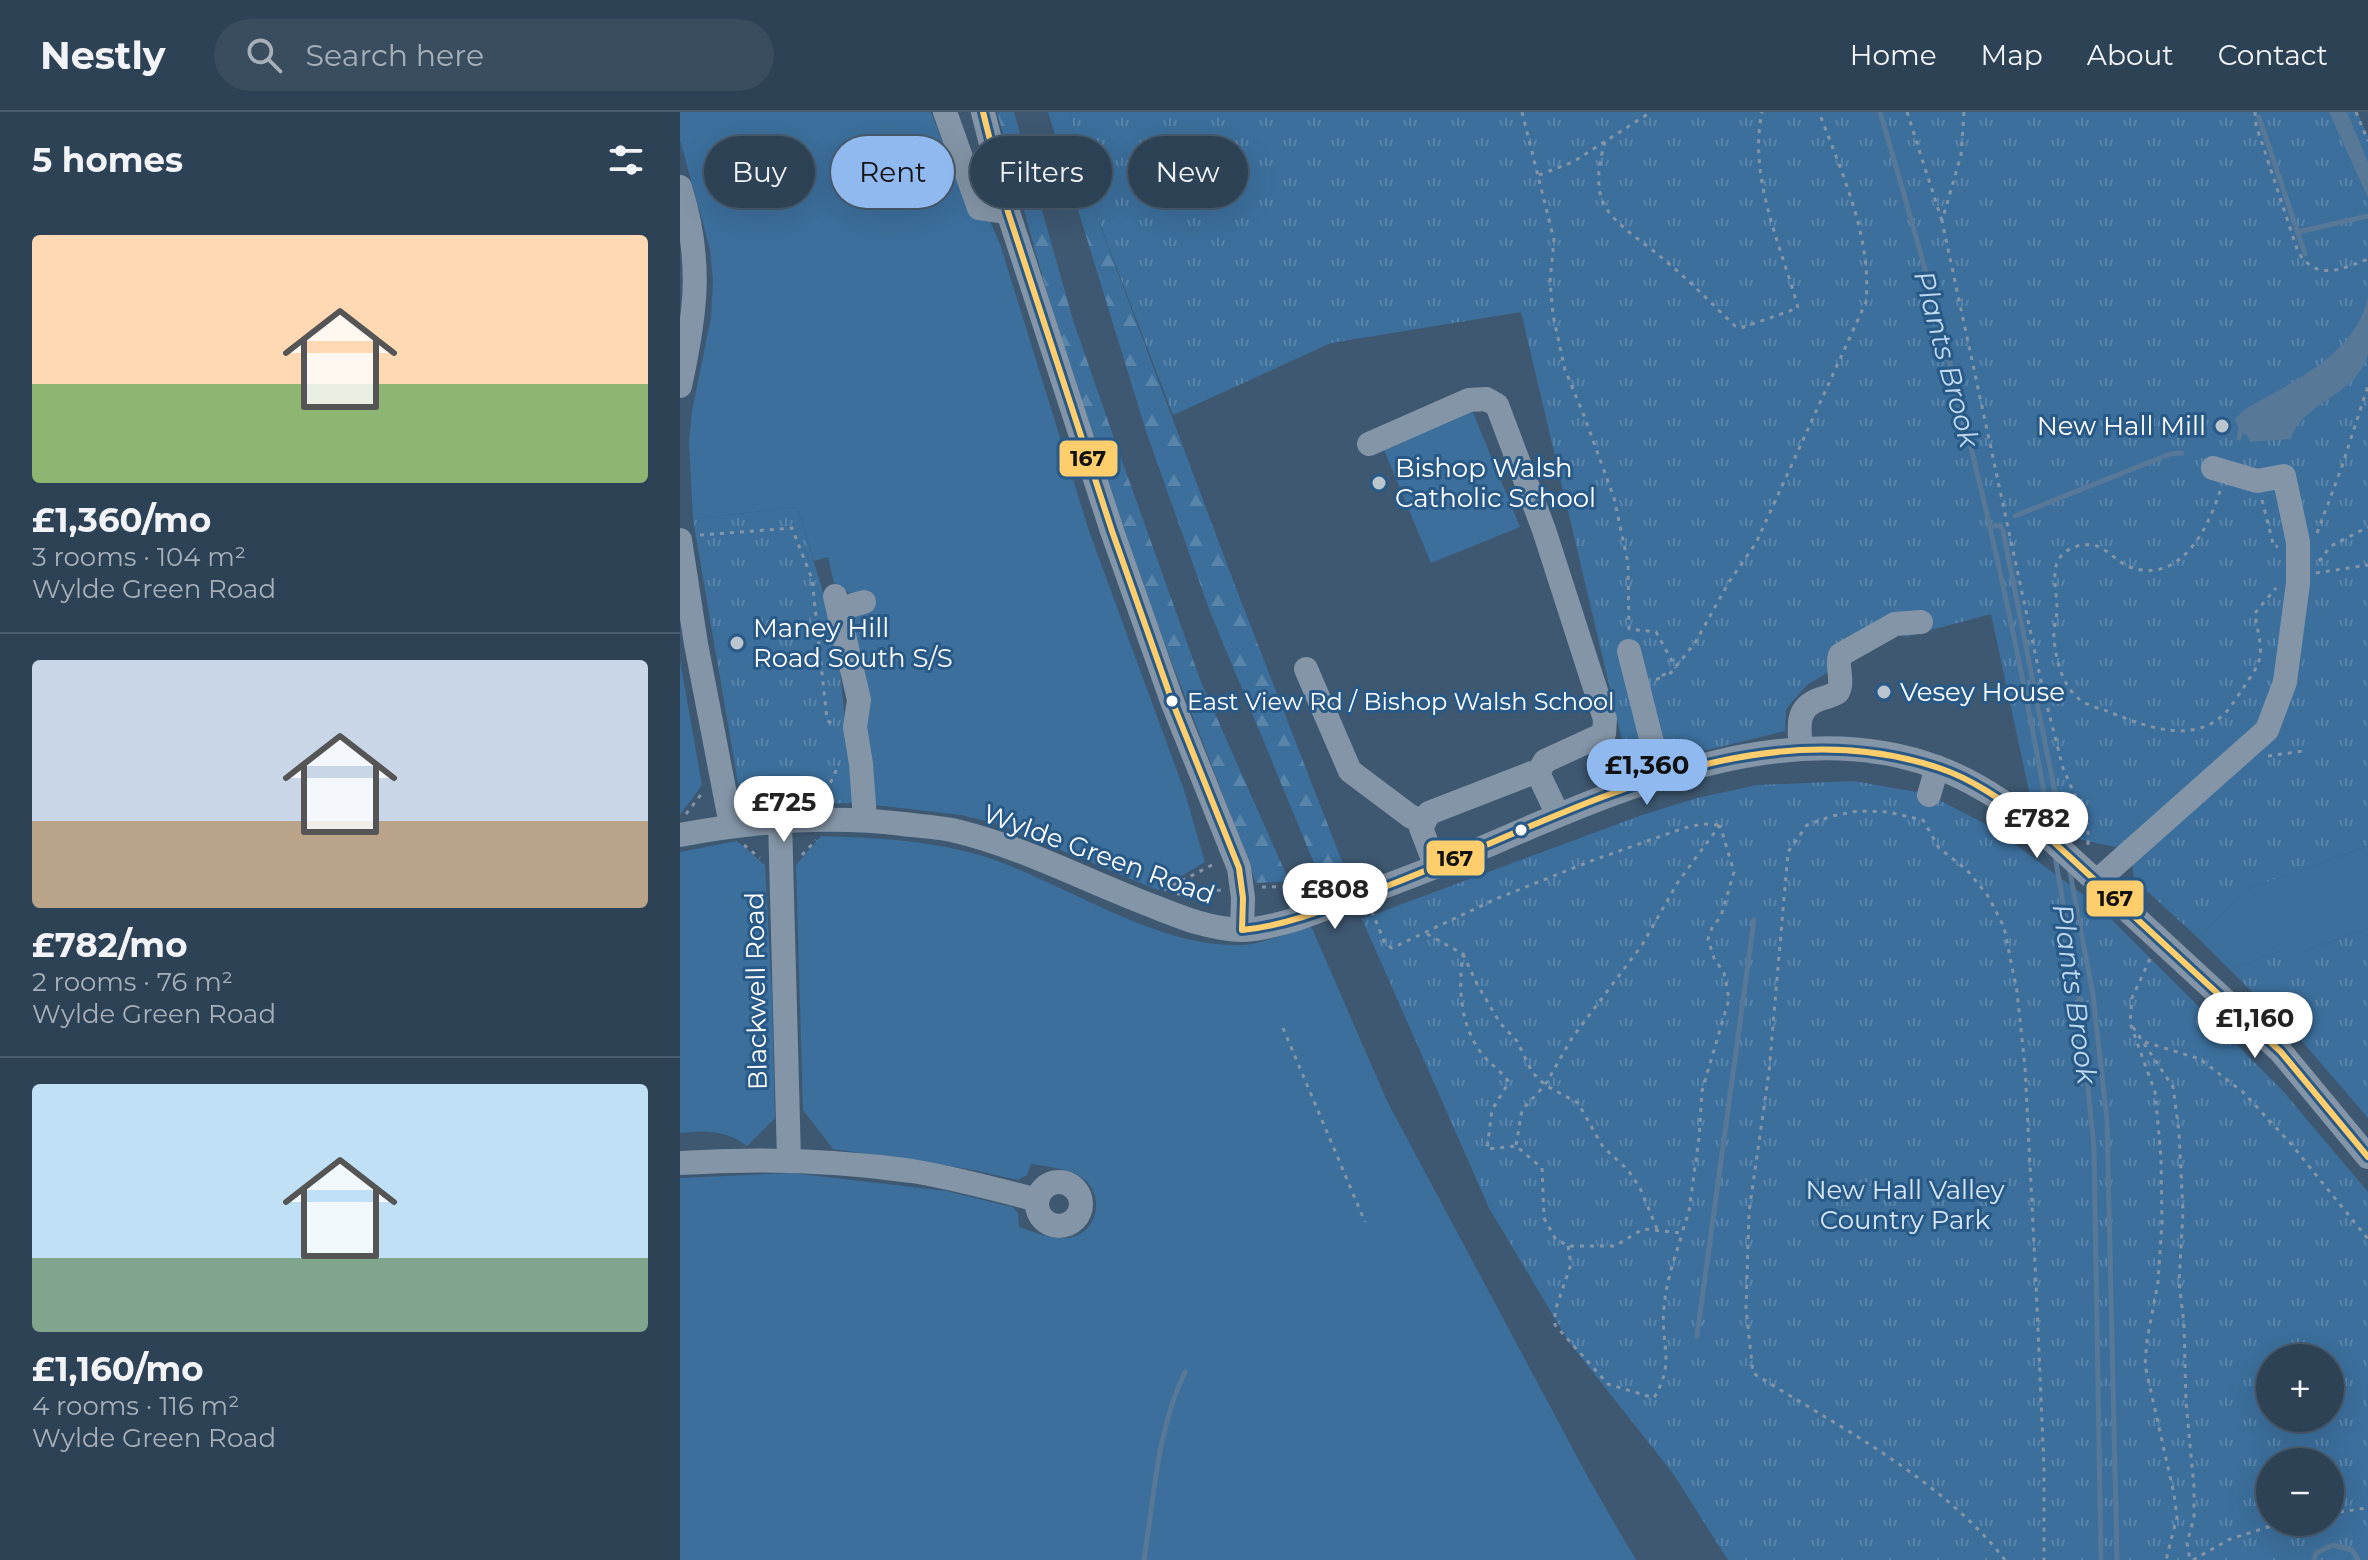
<!DOCTYPE html>
<meta charset="utf-8">
<style>
:root{--surface:#2e4255;--page:#3a4d5f;--text:#f1f3f6;--muted:#a7b0b9;--line:#495b6c;--accent:#90b9f0}
body{margin:0;font-family:Montserrat,sans-serif;background:var(--page);color:var(--text);height:100vh;display:flex;flex-direction:column;font-size:30px;white-space:nowrap}
*{box-sizing:border-box;margin:0}
p{font-size:26px;color:var(--muted)}
.icon{flex:none;width:44px;height:44px;fill:none;stroke:currentColor;stroke-width:2;stroke-linecap:round;stroke-linejoin:round}
.map{position:relative;flex:1;overflow:hidden}
.side{display:flex;flex-direction:column;background:var(--surface);width:680px}
.side>*{flex:none}
.banner{position:absolute;left:24px;top:24px;width:760px;height:72px;display:flex;gap:16px}
.fabs{position:absolute;left:1576px;top:1232px;display:grid;gap:16px}
.fabs a{display:grid;place-items:center;width:88px;height:88px;border-radius:50%;background:var(--surface);box-shadow:0 8px 32px #0002,0 0 0 2px var(--line);font-size:40px}
.price{position:absolute;translate:-50% -68px;padding:0 18px;border-radius:28px;background:#fff;color:#222;font-size:26px;line-height:52px;filter:drop-shadow(0 2px 4px #0008)}
.price::after{content:'';position:absolute;left:50%;top:48px;width:24px;height:18px;margin-left:-12px;background:inherit;clip-path:polygon(0 0,100% 0,50% 100%)}
.price.selected{background:var(--accent);color:#111}
ul{padding:0;list-style:none}
li{display:grid;align-content:center;gap:16px;height:424px;padding:0 32px}
li+li{border-top:2px solid var(--line)}
li span{display:grid;place-items:center;height:248px;border-radius:8px;color:#555}
li>.icon{margin-inline-start:auto}
span .icon{width:144px;height:144px;fill:#fffc;stroke-width:1}
li b{font-size:34px}
h2{display:flex;justify-content:space-between;align-items:center;height:96px;padding:0 32px;font-size:34px}
.tag{padding:0 28px;border-radius:36px;background:var(--surface);box-shadow:0 8px 32px #0002,0 0 0 2px var(--line);font-size:28px;line-height:72px}
.tag.selected{background:var(--accent);color:#111}
header{display:flex;align-items:center;gap:48px;box-sizing:border-box;height:112px;padding:0 40px;background:var(--surface);border-bottom:2px solid var(--line)}
header strong{font-size:38px}
nav{display:flex;gap:44px;margin-inline-start:auto;font-size:28px}
.search{width:560px;height:72px;background:var(--page);display:flex;align-items:center;gap:20px;box-sizing:border-box;padding:0 28px;border-radius:44px;color:var(--muted);font-size:30px}
main{display:flex;flex:1;min-height:0}
.map>svg:first-child{display:block}
.green{fill:#3c6f9c}
.forest{fill:url(#forest-firs)}
.park{fill:url(#park-tufts);fill-rule:evenodd}
.water{fill:#577896}
.lines{fill:none;stroke-linecap:round;stroke-linejoin:round}
.stream{stroke:#577896;stroke-width:5}
.path{stroke:#8495a7;stroke-width:3;stroke-dasharray:4 6;stroke-linecap:butt}
.minor{stroke:#8495a7;stroke-width:24}
.bus-1-casing{stroke:#285987;stroke-width:12}
.bus-1{stroke:#fece6d;stroke-width:6}
.poi-dot{fill:#bbc5cd;stroke:#285987;stroke-width:3}
.bus-dot{fill:#fff;stroke:#285987;stroke-width:3}
.labels{text-anchor:middle;dominant-baseline:central;stroke-width:6;stroke-linejoin:round;paint-order:stroke}
.bus-label{font-size:24px;fill:#fff;stroke:#285987;text-anchor:start}
.poi-label{font-size:26px;fill:#fff;stroke:#285987;text-anchor:start}
.street-label{font-size:26px;fill:#fff;stroke:#285987}
.park-label{font-size:26px;fill:#d7e8f6;stroke:#285987}
.water-label{font-size:28px;font-style:italic;fill:#bfd9ef;stroke:#285987}
.line-badge{stroke:#285987;stroke-width:3}
.pale-badge-label{font-size:22px;text-anchor:middle;font-weight:bold;fill:#111}
</style>
<header>
<strong>Nestly</strong>
<div class="search"><svg class="icon" aria-label="search" viewBox="0 0 24 24"><circle cx="10" cy="10" r="6"/><path d="M15 15l6 6"/></svg>Search here</div>
<nav><a>Home</a><a>Map</a><a>About</a><a>Contact</a></nav>
</header>
<main>
<section class="side">
<h2>5 homes<svg class="icon" aria-label="filters" viewBox="0 0 24 24"><path d="M4 7h16M4 17h16"/><circle cx="9" cy="7" r="2"/><circle cx="15" cy="17" r="2"/></svg></h2>
<ul>
<li><span style="background:linear-gradient(#ffd9b3 60%,#8fb573 0)"><svg class="icon" aria-label="home" viewBox="0 0 24 24"><path d="M3 11l9-7 9 7M6 9v11h12V9"/></svg></span><div><b>£1,360/mo</b><p>3 rooms · 104 m²</p><p>Wylde Green Road</p></div></li>
<li><span style="background:linear-gradient(#c9d6e8 65%,#b9a48a 0)"><svg class="icon" aria-label="home" viewBox="0 0 24 24"><path d="M3 11l9-7 9 7M6 9v11h12V9"/></svg></span><div><b>£782/mo</b><p>2 rooms · 76 m²</p><p>Wylde Green Road</p></div></li>
<li><span style="background:linear-gradient(#bfe0f5 70%,#7fa58c 0)"><svg class="icon" aria-label="home" viewBox="0 0 24 24"><path d="M3 11l9-7 9 7M6 9v11h12V9"/></svg></span><div><b>£1,160/mo</b><p>4 rooms · 116 m²</p><p>Wylde Green Road</p></div></li>
</ul>
</section>
<div class="map">
<svg width="1688" height="1448" viewBox="0 0 1688 1448">
<defs>
<pattern id="forest-firs" width="22" height="20" patternUnits="userSpaceOnUse" patternTransform="scale(2)"><rect width="22" height="20" fill="#3c6f9c"/><path d="M5 1l3.5 6h-7zM16 11l3.5 6h-7z" fill="#5985ab"/></pattern>
<pattern id="park-tufts" width="24" height="20" patternUnits="userSpaceOnUse" patternTransform="scale(2)"><rect width="24" height="20" fill="#3c6f9c"/><path d="M3 7l-1-3M5 7V3M7 7l1-3M15 17l-1-3M17 17v-4M19 17l1-3" fill="none" stroke="#5985ab"/></pattern>
</defs>
<rect width="100%" height="100%" fill="#3e5871"/>
<!-- green -->
<g class="green">
<path d="M0,0H251L287,95L310,109L320,132L409,419L504,678L525,750L478,778L318,712L281,703L195,693L170,510L175,504L174,484L154,471L148,445L134,449L117,395L13,407L9,330L12,299L31,206L33,169L30,137L0,28Z"/>
<path d="M791,296L840,415L751,451L702,333Z"/>
<path d="M0,549L22,673L0,703Z"/>
<path d="M141,724C195,726 251,728 303,744C384,770 475,836 561,833C583,832 609,820 631,814L707,989L910,1369L956,1448H0V1066L112,1061L266,1079L332,1095L338,1101L339,1115C354,1120 372,1128 388,1126C416,1123 426,1086 405,1068C392,1056 367,1055 351,1052L347,1063L338,1068L289,1057L153,1037L123,998L116,753Z"/>
<path d="M57,729L85,753L92,883L95,1006L67,1034C46,1018 26,1018 0,1021V740Z"/>
<path d="M1688,734V816L1625,839H1600L1550,858L1517,825L1570,776Z"/>
</g>
<!-- forest -->
<g class="forest">
<path d="M317,0H334L393,208L436,332L521,570L609,769L576,771C532,650 482,530 439,408C392,274 354,137 317,0Z"/>
<path d="M368,0H390L405,73L554,471L668,765L639,763L529,497L466,319Z"/>
</g>
<!-- park -->
<g class="park">
<path d="M390,0H1677L1688,24V734L1570,776L1517,825L1454,767L1452,751L1440,736L1399,727L1350,684L1311,502L1225,525L1221,516L1127,573L1106,597L1105,619L949,657L841,200L651,231L493,303L405,73Z"/>
<path d="M117,395L141,473L160,559L173,691L80,693L70,688L58,671L13,407Z"/>
<path d="M1173,669L1243,681L1257,687L1313,716L1417,793L1602,978L1688,1080V1448H1048L992,1360L889,1230L809,1096L682,807L962,703L1017,686L1077,673ZM1590,1246H1650V1306H1590ZM1590,1350H1650V1410H1590Z"/>
<path d="M1688,816V1006L1621,928L1550,858L1600,839H1625Z"/>
</g>
<!-- water -->
<g class="water">
<path d="M1649,0H1667L1688,50V86Z"/>
<path d="M1688,186C1688,201 1688,228 1688,242C1677,284 1621,291 1611,327L1570,330L1568,324L1560,320L1555,307L1565,297C1613,269 1673,245 1688,186Z"/>
</g>
<g class="lines">
<!-- stream -->
<g class="stream">
<path d="M1200,0C1270,235 1329,473 1370,715"/>
<path d="M1579,5L1625,142"/>
<path d="M1618,120L1688,104"/>
<path d="M1559,326L1560,320"/>
<path d="M1335,404L1490,342L1502,341"/>
<path d="M1309,415L1320,413L1323,419L1384,726"/>
<path d="M1375,744L1399,886L1414,1036L1421,1448"/>
<path d="M1389,755L1413,883L1427,1008L1437,1448"/>
<path d="M1017,1224L1074,808"/>
<path d="M464,1448C474,1386 477,1317 505,1260"/>
<path d="M1634,1448L1636,1441L1653,1433L1672,1438L1678,1448"/>
</g>
<!-- path -->
<g class="path">
<path d="M842,0L874,128L870,169L873,203L885,258L903,301L934,386L948,451L949,517L976,520L996,556"/>
<path d="M1227,0L1262,109"/>
<path d="M1284,0L1281,43L1262,109L1363,578L1383,656L1408,714V733"/>
<path d="M1575,0L1576,13L1618,140C1637,170 1662,157 1688,147"/>
<path d="M1676,0L1688,29"/>
<path d="M925,30C919,50 914,77 926,96C940,117 964,130 982,146C1008,167 1031,191 1055,214L1061,216L1118,196C1101,132 1068,67 1082,0"/>
<path d="M859,63L893,50L971,0"/>
<path d="M1540,379C1528,417 1500,473 1450,455C1436,450 1428,436 1413,433C1405,432 1398,433 1390,437C1367,448 1377,476 1377,497C1377,507 1373,517 1374,527C1376,548 1382,573 1399,587C1406,593 1418,596 1427,599C1459,612 1504,631 1537,608C1549,600 1556,586 1564,575C1570,565 1579,555 1580,543C1582,530 1576,514 1575,501L1596,476"/>
<path d="M1582,388L1594,435L1598,434"/>
<path d="M1637,421L1661,357L1688,274"/>
<path d="M20,423L112,416L132,467L147,608L156,615"/>
<path d="M1639,449L1651,434L1688,415"/>
<path d="M1636,461L1688,453"/>
<path d="M976,567L984,566L983,563L988,561L989,563L1015,531L1049,470L1076,431L1186,190C1192,125 1161,59 1139,0"/>
<path d="M1588,644L1623,639"/>
<path d="M142,689L159,652"/>
<path d="M6,702L23,680"/>
<path d="M64,733L80,746"/>
<path d="M122,743L136,728"/>
<path d="M582,775L642,774"/>
<path d="M484,778L534,752"/>
<path d="M497,782L542,778"/>
<path d="M692,799L705,832L712,836L818,786L911,749L1004,716L1022,712L1039,713"/>
<path d="M747,822L783,842C778,877 780,913 802,942C810,952 821,959 829,970L812,998L807,1037L836,1034L862,1056L864,1106L875,1126L888,1134H935L963,1117L1002,1121L1009,1099L1019,1026L1022,979L1049,887L1044,861L1034,846L1028,827L1032,816L1041,804L1054,760L1040,713"/>
<path d="M783,842L797,872L820,911L837,929L852,960L865,973L898,991L923,1035L948,1058L960,1076L977,1117"/>
<path d="M1470,847L1452,886L1450,911L1475,980L1481,1045L1482,1110L1478,1170L1467,1228L1465,1253L1494,1382L1497,1405L1486,1448"/>
<path d="M1453,915L1493,975L1499,1020L1503,1100L1499,1170L1504,1212L1506,1290L1514,1375V1406L1507,1431L1510,1448"/>
<path d="M603,916L685,1110"/>
<path d="M1465,930L1520,947L1563,980L1611,1032L1688,1127"/>
<path d="M836,1033L842,998L865,973L892,926L962,833L998,770L1040,713"/>
<path d="M888,1134L891,1152L875,1199V1213L928,1272L974,1286C996,1249 980,1232 984,1195C986,1170 995,1145 1002,1122"/>
<path d="M1650,1401L1688,1396"/>
<path d="M1325,1448C1262,1367 1159,1315 1073,1261L1066,1196L1069,1100L1089,960L1108,740L1127,713L1152,704L1178,699L1208,700L1243,708L1259,736L1287,758L1308,784L1324,815L1337,880L1345,955L1356,1172L1364,1356V1448"/>
<path d="M1513,1448L1550,1427L1604,1410"/>
</g>
<!-- minor -->
<g class="minor">
<path d="M265,0L299,96L328,100"/>
<path d="M303,0L328,100L432,419L492,589L559,756L563,786L562,818"/>
<path d="M0,75C23,149 16,201 0,274"/>
<path d="M689,332L789,288L806,287L817,293L864,418L925,607L924,622L865,649L858,661"/>
<path d="M0,428L16,532L51,713"/>
<path d="M155,484L179,588L175,615L181,652L185,707"/>
<path d="M159,497L184,490"/>
<path d="M949,539L981,666"/>
<path d="M626,557L670,659L730,704L743,710"/>
<path d="M1121,637C1119,615 1115,596 1140,587C1147,585 1152,584 1158,580C1164,568 1156,555 1160,543L1215,512L1241,510"/>
<path d="M1249,683L1257,655"/>
<path d="M100,708L109,1048"/>
<path d="M0,723C74,709 148,703 223,712C239,714 256,715 272,718C341,734 404,768 470,793C500,805 531,818 564,818C582,817 600,812 617,807C680,784 743,761 804,735C939,677 1111,599 1259,656C1294,669 1323,689 1353,711L1601,940L1688,1045"/>
<path d="M756,755L741,716L749,701L852,661H858L878,703"/>
<path d="M1417,769L1587,618L1605,570L1618,471V430L1604,364L1577,369L1533,356"/>
<path d="M0,1051C78,1046 154,1048 232,1059C274,1066 316,1077 357,1088"/>
<circle cx="379" cy="1092" r="22"/>
</g>
<defs>
<path id="bus-1" d="M303,0L328,100L432,419L492,589L559,756L563,786L562,818C613,813 659,792 707,774C880,708 1068,592 1259,656C1293,667 1324,690 1353,711L1601,940L1688,1045"/>
</defs>
<!-- bus-1 casing -->
<use href="#bus-1" class="bus-1-casing"/>
<!-- bus-1 -->
<use href="#bus-1" class="bus-1"/>
</g>
<!-- markers -->
<g class="poi-dot">
<circle cx="1542" cy="314" r="8"/>
<circle cx="699" cy="371" r="8"/>
<circle cx="57" cy="531" r="8"/>
<circle cx="1204" cy="580" r="8"/>
</g>
<g class="bus-dot">
<circle cx="492" cy="589" r="7"/>
<circle cx="841" cy="718" r="7"/>
</g>
<g class="labels">
<!-- bus labels -->
<g class="bus-label">
<text x="507" y="589">East View Rd / Bishop Walsh School</text>
</g>
<!-- poi labels -->
<g class="poi-label">
<text x="1526" y="314" text-anchor="end">New Hall Mill</text>
<text x="715" y="356">Bishop Walsh<tspan x="715" dy="30">Catholic School</tspan></text>
<text x="73" y="516">Maney Hill<tspan x="73" dy="30">Road South S/S</tspan></text>
<text x="1220" y="580">Vesey House</text>
</g>
<!-- street labels -->
<g class="street-label">
<text transform="translate(419 742) rotate(20)">Wylde Green Road</text>
<text transform="translate(76 879) rotate(-91)">Blackwell Road</text>
</g>
<!-- park labels -->
<g class="park-label">
<text x="1225" y="1078">New Hall Valley<tspan x="1225" dy="30">Country Park</tspan></text>
</g>
<!-- water labels -->
<g class="water-label">
<text transform="translate(1267 247) rotate(75)">Plants Brook</text>
<text transform="translate(1395 882) rotate(82)">Plants Brook</text>
</g>
</g>
<g class="line-badge">
<rect x="378" y="327" width="61" height="39" rx="8" fill="#fece6d"/>
<rect x="745" y="727" width="61" height="38" rx="8" fill="#fece6d"/>
<rect x="1405" y="767" width="60" height="39" rx="8" fill="#fece6d"/>
</g>
<g class="pale-badge-label">
<text x="408" y="354">167</text>
<text x="775" y="754">167</text>
<text x="1435" y="794">167</text>
</g>
</svg>
<div class="fabs">
<a>+</a>
<a>−</a>
</div>
<b class="price selected" style="left:967px;top:695px">£1,360</b>
<b class="price" style="left:104px;top:732px">£725</b>
<b class="price" style="left:1357px;top:748px">£782</b>
<b class="price" style="left:655px;top:819px">£808</b>
<b class="price" style="left:1575px;top:948px">£1,160</b>
<div class="banner">
<a class="tag">Buy</a>
<a class="tag selected">Rent</a>
<a class="tag">Filters</a>
<a class="tag">New</a>
</div>
</div>
</main>
